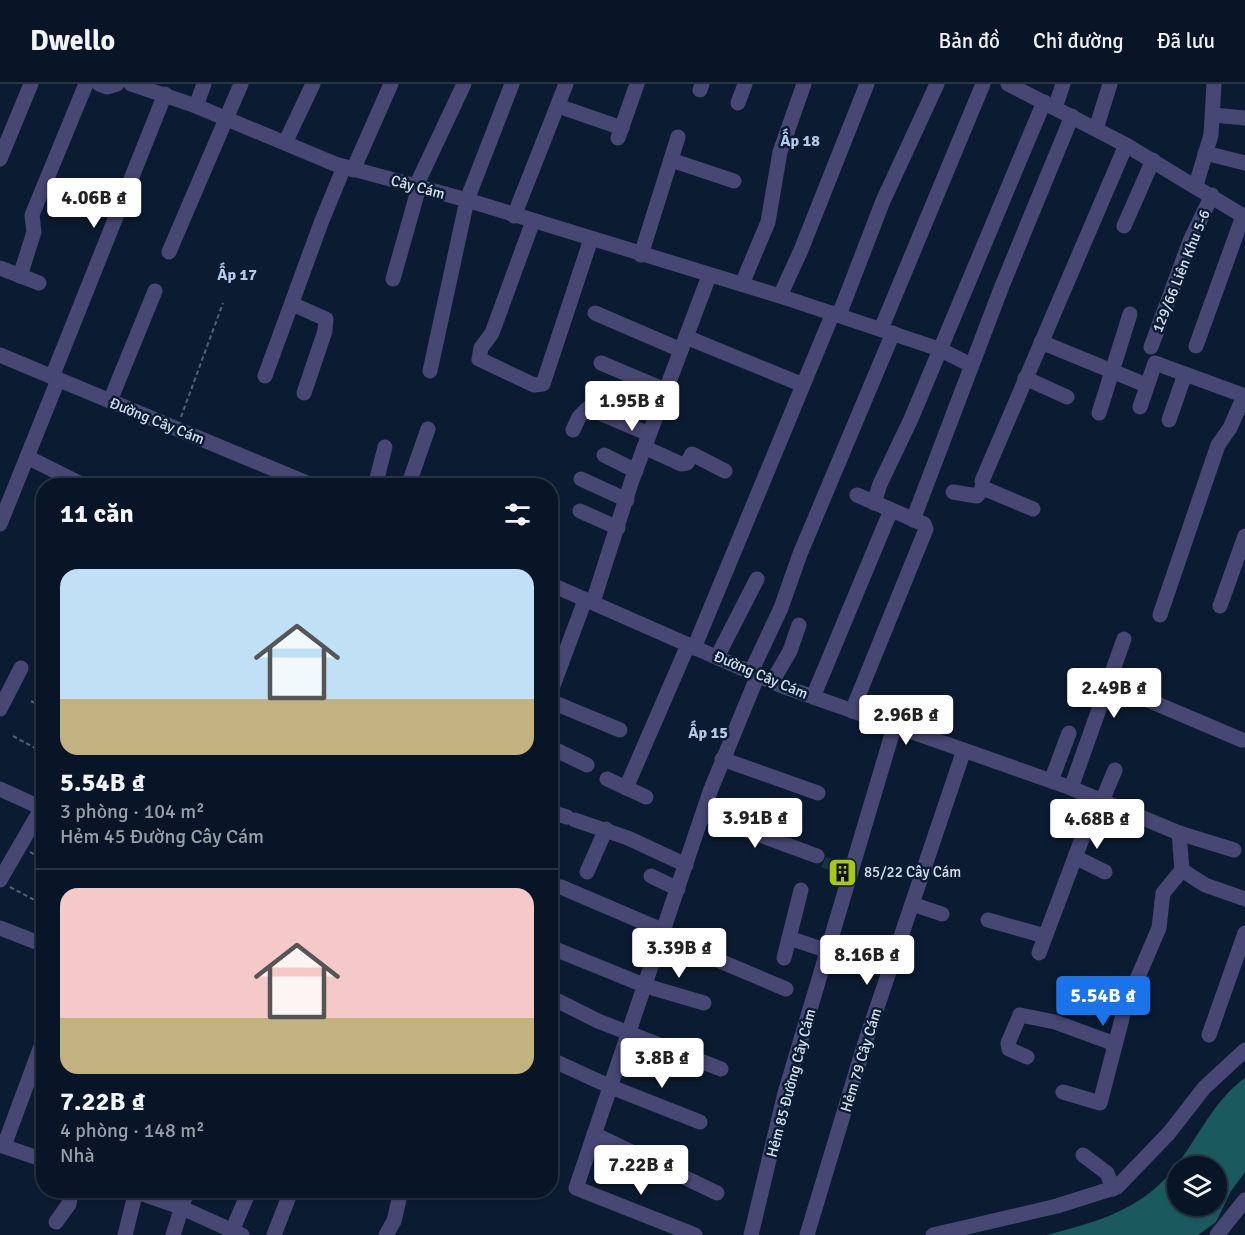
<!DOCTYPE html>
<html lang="vi">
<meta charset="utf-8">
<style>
:root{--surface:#081526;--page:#162232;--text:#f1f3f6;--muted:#989fa7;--line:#293443;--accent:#1a73e8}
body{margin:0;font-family:Signika,sans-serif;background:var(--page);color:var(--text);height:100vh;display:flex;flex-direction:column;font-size:22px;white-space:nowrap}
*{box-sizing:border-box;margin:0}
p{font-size:20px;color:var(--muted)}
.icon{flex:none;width:33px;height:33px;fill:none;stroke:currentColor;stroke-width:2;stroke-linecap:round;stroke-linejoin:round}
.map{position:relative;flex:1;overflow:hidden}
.sheet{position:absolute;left:36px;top:394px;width:522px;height:720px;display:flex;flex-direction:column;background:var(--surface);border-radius:24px;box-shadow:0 2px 4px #0004,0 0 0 2px var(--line)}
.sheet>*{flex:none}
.tools{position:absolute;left:1167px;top:1072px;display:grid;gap:12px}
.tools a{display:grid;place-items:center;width:60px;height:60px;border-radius:50%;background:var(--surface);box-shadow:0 2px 4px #0004,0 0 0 2px var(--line);font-size:30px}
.price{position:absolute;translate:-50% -51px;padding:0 14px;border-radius:6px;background:#fff;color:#222;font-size:20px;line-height:39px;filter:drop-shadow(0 2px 3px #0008)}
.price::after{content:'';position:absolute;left:50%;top:36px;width:18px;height:14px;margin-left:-9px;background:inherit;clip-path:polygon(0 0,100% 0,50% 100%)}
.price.current{background:var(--accent);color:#fff}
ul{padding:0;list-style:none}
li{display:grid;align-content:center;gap:12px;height:318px;padding:0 24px}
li+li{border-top:2px solid var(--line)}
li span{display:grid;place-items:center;height:186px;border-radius:18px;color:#555}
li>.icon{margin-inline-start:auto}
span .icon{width:108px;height:108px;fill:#fffc;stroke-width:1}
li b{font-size:26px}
h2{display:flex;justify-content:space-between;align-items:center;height:72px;padding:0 24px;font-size:26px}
header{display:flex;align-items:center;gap:36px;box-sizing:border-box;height:84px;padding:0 30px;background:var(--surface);border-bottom:2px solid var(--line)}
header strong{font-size:28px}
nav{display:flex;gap:33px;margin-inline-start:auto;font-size:21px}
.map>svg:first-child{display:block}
.water{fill:#1a5a5e;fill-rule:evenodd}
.building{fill:#163440}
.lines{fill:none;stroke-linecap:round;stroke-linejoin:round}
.path{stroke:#536276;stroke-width:2;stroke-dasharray:4.5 3;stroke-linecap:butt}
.minor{stroke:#474774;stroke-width:15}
.labels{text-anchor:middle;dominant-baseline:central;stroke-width:5;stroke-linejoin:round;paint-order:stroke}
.street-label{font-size:15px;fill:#d4e0ef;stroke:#0b1c32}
.poi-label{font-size:15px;fill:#d4e0ef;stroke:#0b1c32;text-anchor:start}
.neighbourhood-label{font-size:16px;font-weight:bold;fill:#b4cae9;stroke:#0b1c32}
</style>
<header>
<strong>Dwello</strong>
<nav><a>Bản đồ</a><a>Chỉ đường</a><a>Đã lưu</a></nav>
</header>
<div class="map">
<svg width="1245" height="1151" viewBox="0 0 1245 1151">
<rect width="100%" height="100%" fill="#0b1c32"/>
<!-- water -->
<path class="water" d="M1245,994V1088L1231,1107L1216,1138L1198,1151H1047C1091,1139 1133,1129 1166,1094C1195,1063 1209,1020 1245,994ZM1178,1083H1216V1122H1178Z"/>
<!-- building -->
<path class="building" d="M826,773L843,779L840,790L821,783Z"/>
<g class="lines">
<!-- path -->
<g class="path">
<path d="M181,333L223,219"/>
<path d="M40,577L44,579"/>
<path d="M31,617L44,624"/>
<path d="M13,652L44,669"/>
<path d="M30,768L44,776"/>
<path d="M10,803L44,821"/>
</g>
<!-- minor -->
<g class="minor">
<path d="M99,0L107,3L117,0"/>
<path d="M131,0L196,22L335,80L467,116L780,212L939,265L971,281"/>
<path d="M1008,0L1126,61L1245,133"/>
<path d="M700,6L702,0"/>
<path d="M738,19L745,0"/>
<path d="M196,22L204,0"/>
<path d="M558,22L622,44"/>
<path d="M1055,24L1063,0"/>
<path d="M1214,31L1245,34"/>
<path d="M1096,45L1110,0"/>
<path d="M618,54L637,0"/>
<path d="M285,59L313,0"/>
<path d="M1205,69L1245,79"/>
<path d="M0,75L31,0"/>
<path d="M671,76L734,97"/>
<path d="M353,86L391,0"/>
<path d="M1196,101L1211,51L1214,0"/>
<path d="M416,102L464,0"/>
<path d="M514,132L566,0"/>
<path d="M533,137L492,249L481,264L479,275L534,301L543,300L591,155"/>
<path d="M1124,142L1153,76"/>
<path d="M169,168L241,0"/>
<path d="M641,171L678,53"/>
<path d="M0,184L39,199"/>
<path d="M20,192L34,148L32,131L86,0"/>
<path d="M393,195L419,103"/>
<path d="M742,200L768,138L780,68L804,0"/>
<path d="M780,212L801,166L867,0"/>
<path d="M292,220L326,235L325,247L304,309"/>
<path d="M595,229L681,266"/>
<path d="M839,231L883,117L937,0"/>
<path d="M881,245L983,0"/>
<path d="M686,253L803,301"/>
<path d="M1041,258L1146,301"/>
<path d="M1196,262L1243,132"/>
<path d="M1151,263L1190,157L1212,111"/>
<path d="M0,271L314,402"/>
<path d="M601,279L665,306"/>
<path d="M430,287L467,116L512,0"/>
<path d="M265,292L321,139L344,83"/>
<path d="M52,293L165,10"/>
<path d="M1025,294L1067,313"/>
<path d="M110,317L155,207"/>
<path d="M1140,323L1155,279L1245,312"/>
<path d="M1099,329L1130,230"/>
<path d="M1169,336L1185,290"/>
<path d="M573,346L579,333L588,324L649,350"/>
<path d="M644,363L681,380L687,379L692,370L725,387"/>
<path d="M604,371L636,387"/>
<path d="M27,373L85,402"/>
<path d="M581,395L627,416"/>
<path d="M375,402L385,363"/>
<path d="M408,402L428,345"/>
<path d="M953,408L977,412L983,404"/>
<path d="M874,419L880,400L911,335L1044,18"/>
<path d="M1033,425L983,404L982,397L1126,61"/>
<path d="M580,427L618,444"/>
<path d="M913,436L1002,202L1072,32"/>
<path d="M0,440L58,296"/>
<path d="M550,500L782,602L1071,704L1179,749L1182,786L1205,801L1245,815"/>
<path d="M593,518L632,396L709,192"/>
<path d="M1220,522L1245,452"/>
<path d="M1160,531L1218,361L1230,344L1244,312"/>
<path d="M694,564L833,229"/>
<path d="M717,573L757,495"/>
<path d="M751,588L781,524L800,470L893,249"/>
<path d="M772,598L790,567L799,541"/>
<path d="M1110,600L1242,656"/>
<path d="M550,610L585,516"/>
<path d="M813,613L891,426"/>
<path d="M550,617L620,646"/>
<path d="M0,625L21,584"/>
<path d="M852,627L926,445L924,440L857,411"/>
<path d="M550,663L587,681"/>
<path d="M722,675L818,709"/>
<path d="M607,695L646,713"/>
<path d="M1051,697L1069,649"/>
<path d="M626,704L688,561"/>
<path d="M1071,704L1124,555"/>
<path d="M0,705L44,725"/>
<path d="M1102,717L1115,686"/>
<path d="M550,728L567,733"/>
<path d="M703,730L817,772"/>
<path d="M575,736L628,754L686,781"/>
<path d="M1179,749L1234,766"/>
<path d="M1075,773L1105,788"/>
<path d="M587,788L606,745"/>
<path d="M651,792L678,805"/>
<path d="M0,796L44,720"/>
<path d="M561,803L664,847L696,867L786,905"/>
<path d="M912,820L942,830"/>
<path d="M988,836L1045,852"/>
<path d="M0,844L44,861"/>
<path d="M789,854L828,867"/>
<path d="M550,863L646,902L704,919"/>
<path d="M1039,869L1097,715"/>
<path d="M784,874L801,806"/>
<path d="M1092,906L1128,916"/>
<path d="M550,913L598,937L721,985"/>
<path d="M1209,951L1245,849"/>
<path d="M1027,973L1009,965L1008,959L1020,931L1055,938L1115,960"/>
<path d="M550,975L611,1003L700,1038"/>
<path d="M1063,1008L1100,1019L1125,923L1159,844L1163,809L1182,786"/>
<path d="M594,1050L717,1109"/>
<path d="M0,1061L44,1076"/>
<path d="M4,1062L44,954"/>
<path d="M1083,1071L1107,1089L1113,1105"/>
<path d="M134,1107L180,1123L242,1151"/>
<path d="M56,1138L69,1120L71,1107"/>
<path d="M232,1147L249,1107"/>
<path d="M125,1151L136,1107"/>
<path d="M173,1151L187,1107"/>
<path d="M274,1151L291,1107"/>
<path d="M386,1151L394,1137L401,1107"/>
<path d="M695,1151L576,1104L711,705L758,591"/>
<path d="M751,1151L785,1009L895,640"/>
<path d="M807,1151L864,962L964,666"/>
<path d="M933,1151L1057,1122L1117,1103L1169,1049L1204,1004L1245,966"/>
<path d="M1217,1151L1245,1116"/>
</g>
</g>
<!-- icons -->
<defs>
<symbol id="building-square" viewBox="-11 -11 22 22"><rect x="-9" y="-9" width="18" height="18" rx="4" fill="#a9c71a" stroke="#0b1c32"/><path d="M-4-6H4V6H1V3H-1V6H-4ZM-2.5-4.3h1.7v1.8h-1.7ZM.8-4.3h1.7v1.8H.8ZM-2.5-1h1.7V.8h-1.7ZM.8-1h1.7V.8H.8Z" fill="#111"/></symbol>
</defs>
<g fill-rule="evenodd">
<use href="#building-square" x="826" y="772" width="33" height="33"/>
</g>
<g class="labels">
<!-- street labels -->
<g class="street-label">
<text transform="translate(418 103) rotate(15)">Cây Cám</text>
<text transform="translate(1181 187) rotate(-68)">129/66 Liên Khu 5-6</text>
<text transform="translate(157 337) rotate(22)">Đường Cây Cám</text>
<text transform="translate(761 591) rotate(23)">Đường Cây Cám</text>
<text transform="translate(861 976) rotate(-73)">Hẻm 79 Cây Cám</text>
<text transform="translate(791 999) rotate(-75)">Hẻm 85 Đường Cây Cám</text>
</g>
<!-- poi labels -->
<g class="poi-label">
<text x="864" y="788">85/22 Cây Cám</text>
</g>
<!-- neighbourhood labels -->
<g class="neighbourhood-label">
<text x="800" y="57">Ấp 18</text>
<text x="237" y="191">Ấp 17</text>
<text x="708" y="649">Ấp 15</text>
</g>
</g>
</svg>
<div class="tools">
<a><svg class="icon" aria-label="layers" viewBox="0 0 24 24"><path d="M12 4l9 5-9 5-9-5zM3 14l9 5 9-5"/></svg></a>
</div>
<b class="price" style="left:94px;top:145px">4.06B ₫</b>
<b class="price" style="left:632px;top:348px">1.95B ₫</b>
<b class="price" style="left:1114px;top:635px">2.49B ₫</b>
<b class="price" style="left:906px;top:662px">2.96B ₫</b>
<b class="price" style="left:755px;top:765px">3.91B ₫</b>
<b class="price" style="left:1097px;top:766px">4.68B ₫</b>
<b class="price" style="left:679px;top:895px">3.39B ₫</b>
<b class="price" style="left:867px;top:902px">8.16B ₫</b>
<b class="price current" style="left:1103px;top:943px">5.54B ₫</b>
<b class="price" style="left:662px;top:1005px">3.8B ₫</b>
<b class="price" style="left:641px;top:1112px">7.22B ₫</b>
<section class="sheet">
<h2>11 căn<svg class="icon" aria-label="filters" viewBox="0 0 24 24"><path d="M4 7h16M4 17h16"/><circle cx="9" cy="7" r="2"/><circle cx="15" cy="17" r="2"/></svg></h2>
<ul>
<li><span style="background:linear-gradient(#bfe0f5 70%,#c2b280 0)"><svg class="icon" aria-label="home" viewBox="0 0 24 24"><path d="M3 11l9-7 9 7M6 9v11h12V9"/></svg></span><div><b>5.54B ₫</b><p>3 phòng · 104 m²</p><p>Hẻm 45 Đường Cây Cám</p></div></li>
<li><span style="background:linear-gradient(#f6c9c9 70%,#c2b280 0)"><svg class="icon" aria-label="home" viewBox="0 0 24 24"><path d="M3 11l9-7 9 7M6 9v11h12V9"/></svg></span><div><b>7.22B ₫</b><p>4 phòng · 148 m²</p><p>Nhà</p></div></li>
</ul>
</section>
</div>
